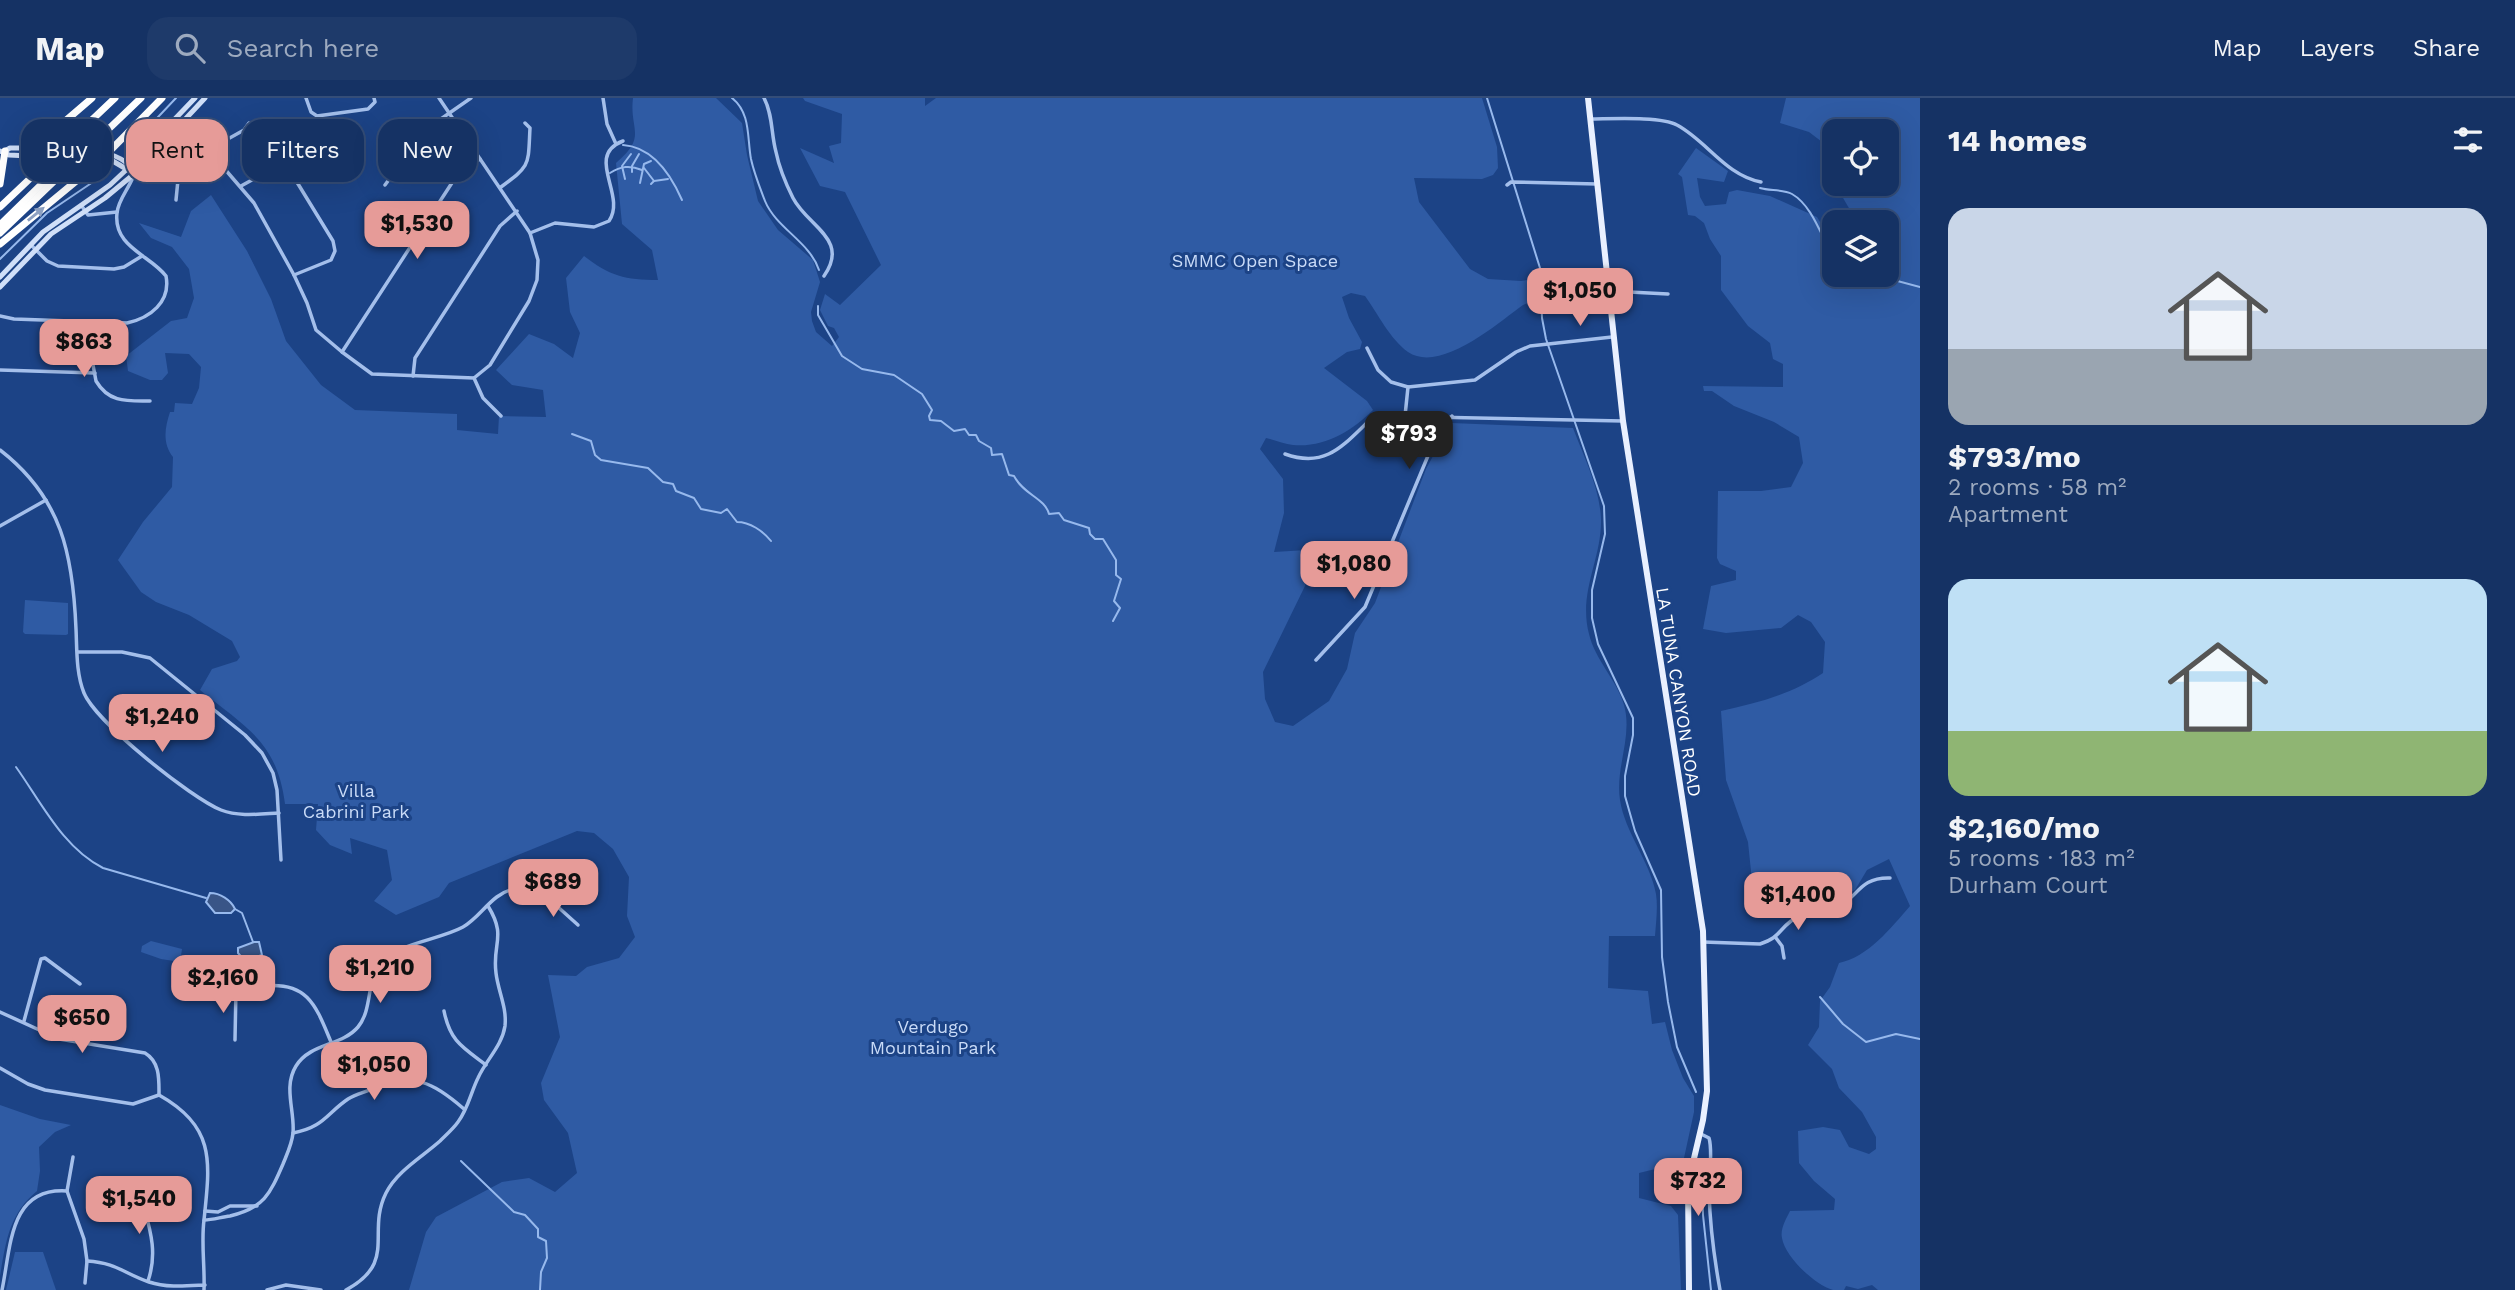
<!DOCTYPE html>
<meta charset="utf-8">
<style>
:root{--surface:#153264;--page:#1e3a6a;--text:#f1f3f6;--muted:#9daabf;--line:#344d78;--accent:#e69b98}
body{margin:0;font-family:"Work Sans",sans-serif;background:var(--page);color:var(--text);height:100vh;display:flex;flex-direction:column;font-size:26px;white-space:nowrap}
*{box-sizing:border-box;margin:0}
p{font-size:23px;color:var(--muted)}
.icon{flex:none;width:38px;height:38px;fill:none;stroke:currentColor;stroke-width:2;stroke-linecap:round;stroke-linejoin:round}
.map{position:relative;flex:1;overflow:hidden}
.sheet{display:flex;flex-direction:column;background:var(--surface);width:595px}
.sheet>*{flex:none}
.hud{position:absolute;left:21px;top:21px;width:665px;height:63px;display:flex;gap:14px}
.buttons{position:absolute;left:1822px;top:21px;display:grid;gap:14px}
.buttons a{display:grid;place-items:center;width:77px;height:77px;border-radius:14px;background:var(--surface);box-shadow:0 7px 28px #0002,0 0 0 2px var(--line);font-size:35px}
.price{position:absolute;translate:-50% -60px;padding:0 16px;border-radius:14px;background:var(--accent);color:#111;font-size:23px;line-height:46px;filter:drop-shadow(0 2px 4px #0008)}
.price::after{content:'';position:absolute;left:50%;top:42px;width:21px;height:16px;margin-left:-10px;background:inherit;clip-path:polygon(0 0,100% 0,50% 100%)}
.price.current{background:#222;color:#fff}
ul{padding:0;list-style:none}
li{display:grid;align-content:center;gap:14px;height:371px;padding:0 28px}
li span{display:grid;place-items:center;height:217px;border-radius:21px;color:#555}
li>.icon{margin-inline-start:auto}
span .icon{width:126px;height:126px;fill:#fffc;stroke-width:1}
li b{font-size:30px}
h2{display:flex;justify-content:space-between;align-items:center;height:84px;padding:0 28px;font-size:30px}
.pill{padding:0 24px;border-radius:21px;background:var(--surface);box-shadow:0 7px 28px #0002,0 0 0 2px var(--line);font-size:24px;line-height:63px}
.pill.current{background:var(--accent);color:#111}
header{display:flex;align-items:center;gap:42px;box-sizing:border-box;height:98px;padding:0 35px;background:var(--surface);border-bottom:2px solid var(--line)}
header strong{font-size:33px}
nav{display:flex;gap:38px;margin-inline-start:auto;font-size:24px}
.search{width:490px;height:63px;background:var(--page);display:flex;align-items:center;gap:18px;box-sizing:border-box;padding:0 24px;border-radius:21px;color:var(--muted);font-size:26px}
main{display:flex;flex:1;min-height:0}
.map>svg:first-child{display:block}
.green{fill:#2f5ba4}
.water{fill:#395587;stroke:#97b9ed;stroke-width:2}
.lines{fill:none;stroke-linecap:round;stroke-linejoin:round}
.stream{stroke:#97b9ed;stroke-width:2}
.minor{stroke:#a4bfeb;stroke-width:3.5}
.secondary{stroke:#d0dff8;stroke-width:5}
.primary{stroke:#e9f0ff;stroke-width:6}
.motorway{stroke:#fff;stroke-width:7}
.oneway{fill:#8ea1c2}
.labels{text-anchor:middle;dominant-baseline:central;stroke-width:6;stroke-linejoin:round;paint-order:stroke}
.park-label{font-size:18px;fill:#c9dbf8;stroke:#1c4386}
.street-label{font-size:18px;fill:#fff;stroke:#1c4386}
</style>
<header>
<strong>Map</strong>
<div class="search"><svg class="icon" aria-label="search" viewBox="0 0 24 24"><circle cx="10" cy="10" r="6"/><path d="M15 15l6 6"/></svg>Search here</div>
<nav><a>Map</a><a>Layers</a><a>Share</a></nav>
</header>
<main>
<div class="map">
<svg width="1920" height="1192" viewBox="0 0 1920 1192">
<rect width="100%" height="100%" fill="#1c4386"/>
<!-- green -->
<g class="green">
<path d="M633,0H716L742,25L747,57L758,103L778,132L813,162L820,184L811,214L812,223L816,234L832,248L839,239L834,230L828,228L820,212L825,196L840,207L881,167L845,94L820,88L800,50L834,65L829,48L841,45L842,16L805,3L803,0H925V8L936,0H1482L1497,49L1498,70L1493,77L1482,81L1414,80L1419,104L1470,171L1488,181L1521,183L1535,181L1536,202L1523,207C1498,225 1440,276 1408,254C1390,241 1378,216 1365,198L1351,195L1342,199L1349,220L1362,244L1360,251L1347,254L1324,270L1367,303L1373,312C1352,333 1324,350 1293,347C1284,346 1275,342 1266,340L1260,351L1283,381L1284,415L1274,454L1323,451L1263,574L1265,601L1275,624L1293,628L1329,603L1347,571L1355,535L1375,505L1426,371L1451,325L1573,330C1584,359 1600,391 1601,421C1602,461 1578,494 1589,536C1595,562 1617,582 1624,607C1633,639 1615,669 1620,702C1625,735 1650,763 1656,796C1658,809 1656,825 1655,838H1609L1608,890L1648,893L1652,926L1665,924L1672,952L1683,980L1694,998V1014L1684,1060L1676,1066L1639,1075V1100L1671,1108L1678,1117L1681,1192H409L426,1134L436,1119L502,1084L529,1080L555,1094L577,1075L568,1035L544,1002L541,985L560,939L548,877L576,878L587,869L619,860L635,839L627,818L629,779L613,751L594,735L577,733L449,785L439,799L396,817L374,803L392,782L387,752L350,740L352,756L330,747L316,732L318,706H285C277,643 245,629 200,592L212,571L237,563L240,559L232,543L189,517L156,504L141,494L118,462L143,424L172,389L173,359C162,345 165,329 170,314H174L175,305L192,306L199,290L201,269L189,256L165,255L168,275L162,282H150L128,273L126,258L171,223L187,220L194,200L189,171L172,149L151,140L139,125L181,139L191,113L211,97L247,153L271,201L286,243L321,287L355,312L457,316V332L498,336L499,318L546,319L543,292L512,287L496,272L529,236L554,246L573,260L580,235L570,214L566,180L584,158C610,178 625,182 658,182L652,152L622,126L616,65C648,38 629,32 633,0Z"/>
<path d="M1786,0H1920V1192H1878L1872,1187L1858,1191L1846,1188L1844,1192C1840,1192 1836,1192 1833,1192C1815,1187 1785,1159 1782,1140C1780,1131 1786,1121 1790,1113L1834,1112L1835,1101L1814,1083L1799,1065L1798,1033L1823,1029L1840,1032L1849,1049L1869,1056L1876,1051V1039L1862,1014L1839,990L1832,971L1808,947L1819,929L1820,903L1830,889L1839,865C1868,859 1891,830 1910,808L1889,761L1867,772L1855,792L1808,813L1778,810L1755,812L1748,744L1726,682L1721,613C1757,605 1792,596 1823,575L1825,544L1811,524L1798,517L1781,530L1726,535L1703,531L1711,488L1736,482V473L1720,466L1717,460L1718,393H1761L1791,389L1803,365L1799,339L1774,324L1734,308L1712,293H1704L1703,288L1783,289V266L1773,261L1770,245L1748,228L1721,192V158L1710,141L1704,125L1695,118L1688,117L1682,79L1678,76L1696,50L1728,73L1724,84L1697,80L1700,99L1705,108L1726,106L1729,94L1737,92L1770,98L1817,119L1834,147V177H1886V124H1857L1839,93L1846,86H1886V33H1834V53L1809,34L1780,25Z"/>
<path d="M25,502L68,505V536L66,537L25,536L23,534Z"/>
<path d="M151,843L182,851L180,864L161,861L141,854L142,848Z"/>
<path d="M0,1007L40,1021L71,1027L55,1034L39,1049L40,1073L37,1093C9,1116 6,1143 0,1178Z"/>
<path d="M15,1154H43L56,1192H6Z"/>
</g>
<!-- water -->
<g class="water">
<path d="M210,795C220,795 231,802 235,811L231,815H215L206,804Z"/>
<path d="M254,844H259L262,857L245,863L238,855V850Z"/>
</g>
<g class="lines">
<!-- stream -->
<g class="stream">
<path d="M732,0C751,15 747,40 751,61C754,75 760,90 765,103C776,130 810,144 819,172"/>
<path d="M1487,0L1540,170L1542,220L1546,241L1604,408L1605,436L1592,492V520L1598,546L1633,620V637L1625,678V698L1635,733L1661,792L1662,859L1668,904L1677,949L1696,994"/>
<path d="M623,47C653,49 671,77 682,102"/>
<path d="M125,54L176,0"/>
<path d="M644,70L654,83"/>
<path d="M632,74V68L639,56"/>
<path d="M610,75C621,68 630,67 642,72"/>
<path d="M625,81L622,68L631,56"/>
<path d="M640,85L644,66L651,63"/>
<path d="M651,86L654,83L668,81"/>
<path d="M1760,90C1769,93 1783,91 1792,96C1813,108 1822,141 1834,160"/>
<path d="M0,161L47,115L90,86L112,67"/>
<path d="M1860,177L1873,184L1890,181L1920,189"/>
<path d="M818,208V217L842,258L862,271L894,277L922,296L932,312L929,318L930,322L941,323L954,333L965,331L969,337H976L979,343L991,350L992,357L1002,356L1009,377L1014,378C1024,397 1045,400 1049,416L1059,415L1064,422L1089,430L1090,436L1095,441H1103L1116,462V477L1121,481L1114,503L1120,510L1113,523"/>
<path d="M572,336L591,343L595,357L601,362L648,370L663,384L673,386L676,393L694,400L701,411L721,415L727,411L737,424C750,424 763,433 771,443"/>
<path d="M16,669C41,704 63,750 103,770L206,800"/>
<path d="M235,811L242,815L253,844"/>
<path d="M1820,899L1843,926L1866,944L1896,936L1920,941"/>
<path d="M1702,1062L1703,1117L1711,1192"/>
<path d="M461,1063L514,1114L525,1117L538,1131V1139L546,1143L547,1160L541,1174L540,1192"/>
</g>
<!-- minor -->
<g class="minor">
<path d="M306,0L311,14L317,18L368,11L375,4L374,0"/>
<path d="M439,0L530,135L538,162L537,182L529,203L490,267L474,280"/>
<path d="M603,0L607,26L616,46"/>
<path d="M764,0C773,17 771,36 776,54C779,69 786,86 793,100C808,129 850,141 824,178"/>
<path d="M1590,21C1610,21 1661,18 1677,27C1707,43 1725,77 1761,84"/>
<path d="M163,33L181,51L208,55L217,62L254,105L294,177L307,205L316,232L342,254L372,276L474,280L483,300L501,318"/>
<path d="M208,55L210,51L244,32L249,25"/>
<path d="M284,63L333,143L335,153L331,162L294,177"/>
<path d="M385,87L425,32L471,0"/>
<path d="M1507,87L1511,84L1597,86"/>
<path d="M241,88L308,51"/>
<path d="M501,89C531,67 528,68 530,30L525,25"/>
<path d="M176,102L181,51"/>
<path d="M81,107L88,117L117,114"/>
<path d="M530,135L555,125L594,129L609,123C627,97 584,58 623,43"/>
<path d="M31,147L47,163L58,168L114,171L124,169L142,158"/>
<path d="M1610,193L1668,196"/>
<path d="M0,218L14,221L127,225C150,220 171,204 166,178C150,157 113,149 117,115C118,102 128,92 133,79"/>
<path d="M85,224L96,283C109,305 127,303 150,303"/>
<path d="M1367,250L1378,272L1391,284L1408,289L1475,282L1516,254L1530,248L1612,239"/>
<path d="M342,254L459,74L480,61"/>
<path d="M0,272L95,275"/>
<path d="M413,278L415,260L500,128L517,113"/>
<path d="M1405,318L1408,289"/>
<path d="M0,352C62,400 73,457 76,531C77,552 76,575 84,595C96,624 191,700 221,712C239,719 260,716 279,715"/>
<path d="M1285,356C1327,371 1344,346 1373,319L1381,318L1623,323"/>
<path d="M0,428L46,402"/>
<path d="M78,554H122L150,560L245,637L262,655L273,675L277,692L281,762"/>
<path d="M1316,562L1365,509L1430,353L1452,318"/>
<path d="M553,797L558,809L578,827"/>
<path d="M1776,840L1782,848L1784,860"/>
<path d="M1703,844L1760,846C1779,840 1778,833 1791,823C1804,815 1821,818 1834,812C1858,801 1858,779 1890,780"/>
<path d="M359,856L378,868"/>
<path d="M444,913C450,943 462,949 486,967"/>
<path d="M0,914L59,941L145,955C160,964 159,981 159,997"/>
<path d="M24,923L41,861L45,860L80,886"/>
<path d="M235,942L236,890C244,887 254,889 263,888C308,883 316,908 331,944"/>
<path d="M0,970L28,986L45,992L133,1006L159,997C216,1029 210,1064 204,1122C201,1145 205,1169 204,1192"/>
<path d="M293,1035C324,1029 326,1016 348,1001C356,996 366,994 374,990C414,975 432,983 464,1011"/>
<path d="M1701,1036L1709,1040C1713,1053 1709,1079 1709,1094C1710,1127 1714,1159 1720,1192"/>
<path d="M73,1059L67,1093L84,1141L87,1163L85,1185"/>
<path d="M140,1094C148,1126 159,1151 148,1183"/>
<path d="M205,1113L218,1114L230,1108H257"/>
<path d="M204,1122C213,1122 221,1119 230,1118C264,1110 270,1096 283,1066C287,1056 292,1046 293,1035C295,1013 283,989 296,968C310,945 342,948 358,929C373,911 366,881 381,864C399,845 439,842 463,829C481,819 492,795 514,791C527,789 538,796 551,796C561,796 575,786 585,782"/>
<path d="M87,1163C117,1165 123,1175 149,1184C167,1190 186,1188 205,1187"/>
<path d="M2,1192C11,1149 9,1089 67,1093"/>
<path d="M267,1192L286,1187L321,1192"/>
<path d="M346,1192C398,1164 366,1135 386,1095C397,1073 422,1059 440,1043C446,1037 453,1031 458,1024C468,1011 471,994 478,980C486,962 502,948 505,928C507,909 498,893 496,875C492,845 507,839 488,808"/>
</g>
<!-- secondary -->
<g class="secondary">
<path d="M0,53L9,57L111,62L128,72"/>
<path d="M5,53L10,50C39,51 114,44 131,70"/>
<path d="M0,179L43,134L110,87L126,72L195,0"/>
<path d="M0,189L51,136L105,100L134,76L205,0"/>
</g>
<!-- primary -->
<path class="primary" d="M1588,0L1623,323L1703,833L1707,993L1703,1022L1688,1086L1689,1192"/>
<!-- motorway -->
<g class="motorway">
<path d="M42,43L40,51L43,59"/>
<path d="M30,50L42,43L92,0"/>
<path d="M0,86L5,53"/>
<path d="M0,109L115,0"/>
<path d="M0,127L49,79L62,74"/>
<path d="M0,135L141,0"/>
<path d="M0,146L98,65L162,0"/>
</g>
</g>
<!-- one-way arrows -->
<defs><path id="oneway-solid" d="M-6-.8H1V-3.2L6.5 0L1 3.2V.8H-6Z" transform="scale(1.75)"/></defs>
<use class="oneway" href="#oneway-solid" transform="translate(36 116) rotate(-39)"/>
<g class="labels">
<!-- park labels -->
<g class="park-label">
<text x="1255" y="162">SMMC Open Space</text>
<text x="356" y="692">Villa<tspan x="356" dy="21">Cabrini Park</tspan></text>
<text x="933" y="928">Verdugo<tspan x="933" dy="21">Mountain Park</tspan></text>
</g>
<!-- street labels -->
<g class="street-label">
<text transform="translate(1679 594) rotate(81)">LA TUNA CANYON ROAD</text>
</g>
</g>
</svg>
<div class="buttons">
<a><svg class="icon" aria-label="locate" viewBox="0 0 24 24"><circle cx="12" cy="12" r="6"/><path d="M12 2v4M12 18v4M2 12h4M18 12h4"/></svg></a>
<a><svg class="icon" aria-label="layers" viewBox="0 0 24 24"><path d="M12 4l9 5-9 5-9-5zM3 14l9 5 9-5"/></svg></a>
</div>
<b class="price" style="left:417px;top:163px">$1,530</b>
<b class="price" style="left:1580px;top:230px">$1,050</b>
<b class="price" style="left:84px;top:281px">$863</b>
<b class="price current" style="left:1409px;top:373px">$793</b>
<b class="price" style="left:1354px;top:503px">$1,080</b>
<b class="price" style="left:162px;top:656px">$1,240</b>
<b class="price" style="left:553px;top:821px">$689</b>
<b class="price" style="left:1798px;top:834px">$1,400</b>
<b class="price" style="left:380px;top:907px">$1,210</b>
<b class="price" style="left:223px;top:917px">$2,160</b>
<b class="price" style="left:82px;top:957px">$650</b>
<b class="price" style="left:374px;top:1004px">$1,050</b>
<b class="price" style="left:1698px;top:1120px">$732</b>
<b class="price" style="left:139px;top:1138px">$1,540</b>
<div class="hud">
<a class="pill">Buy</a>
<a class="pill current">Rent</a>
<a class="pill">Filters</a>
<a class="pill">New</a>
</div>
</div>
<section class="sheet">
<h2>14 homes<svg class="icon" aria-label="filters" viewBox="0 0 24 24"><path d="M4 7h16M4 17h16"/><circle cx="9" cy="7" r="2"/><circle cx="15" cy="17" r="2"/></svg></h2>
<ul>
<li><span style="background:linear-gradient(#c9d6e8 65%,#9aa5b1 0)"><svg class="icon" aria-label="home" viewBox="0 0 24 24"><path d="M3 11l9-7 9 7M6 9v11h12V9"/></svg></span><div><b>$793/mo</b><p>2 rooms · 58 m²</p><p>Apartment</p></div></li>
<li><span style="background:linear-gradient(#bfe0f5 70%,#8fb573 0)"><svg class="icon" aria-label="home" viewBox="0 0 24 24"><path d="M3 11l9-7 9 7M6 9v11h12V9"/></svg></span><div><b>$2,160/mo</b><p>5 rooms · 183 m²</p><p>Durham Court</p></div></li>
</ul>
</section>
</main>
